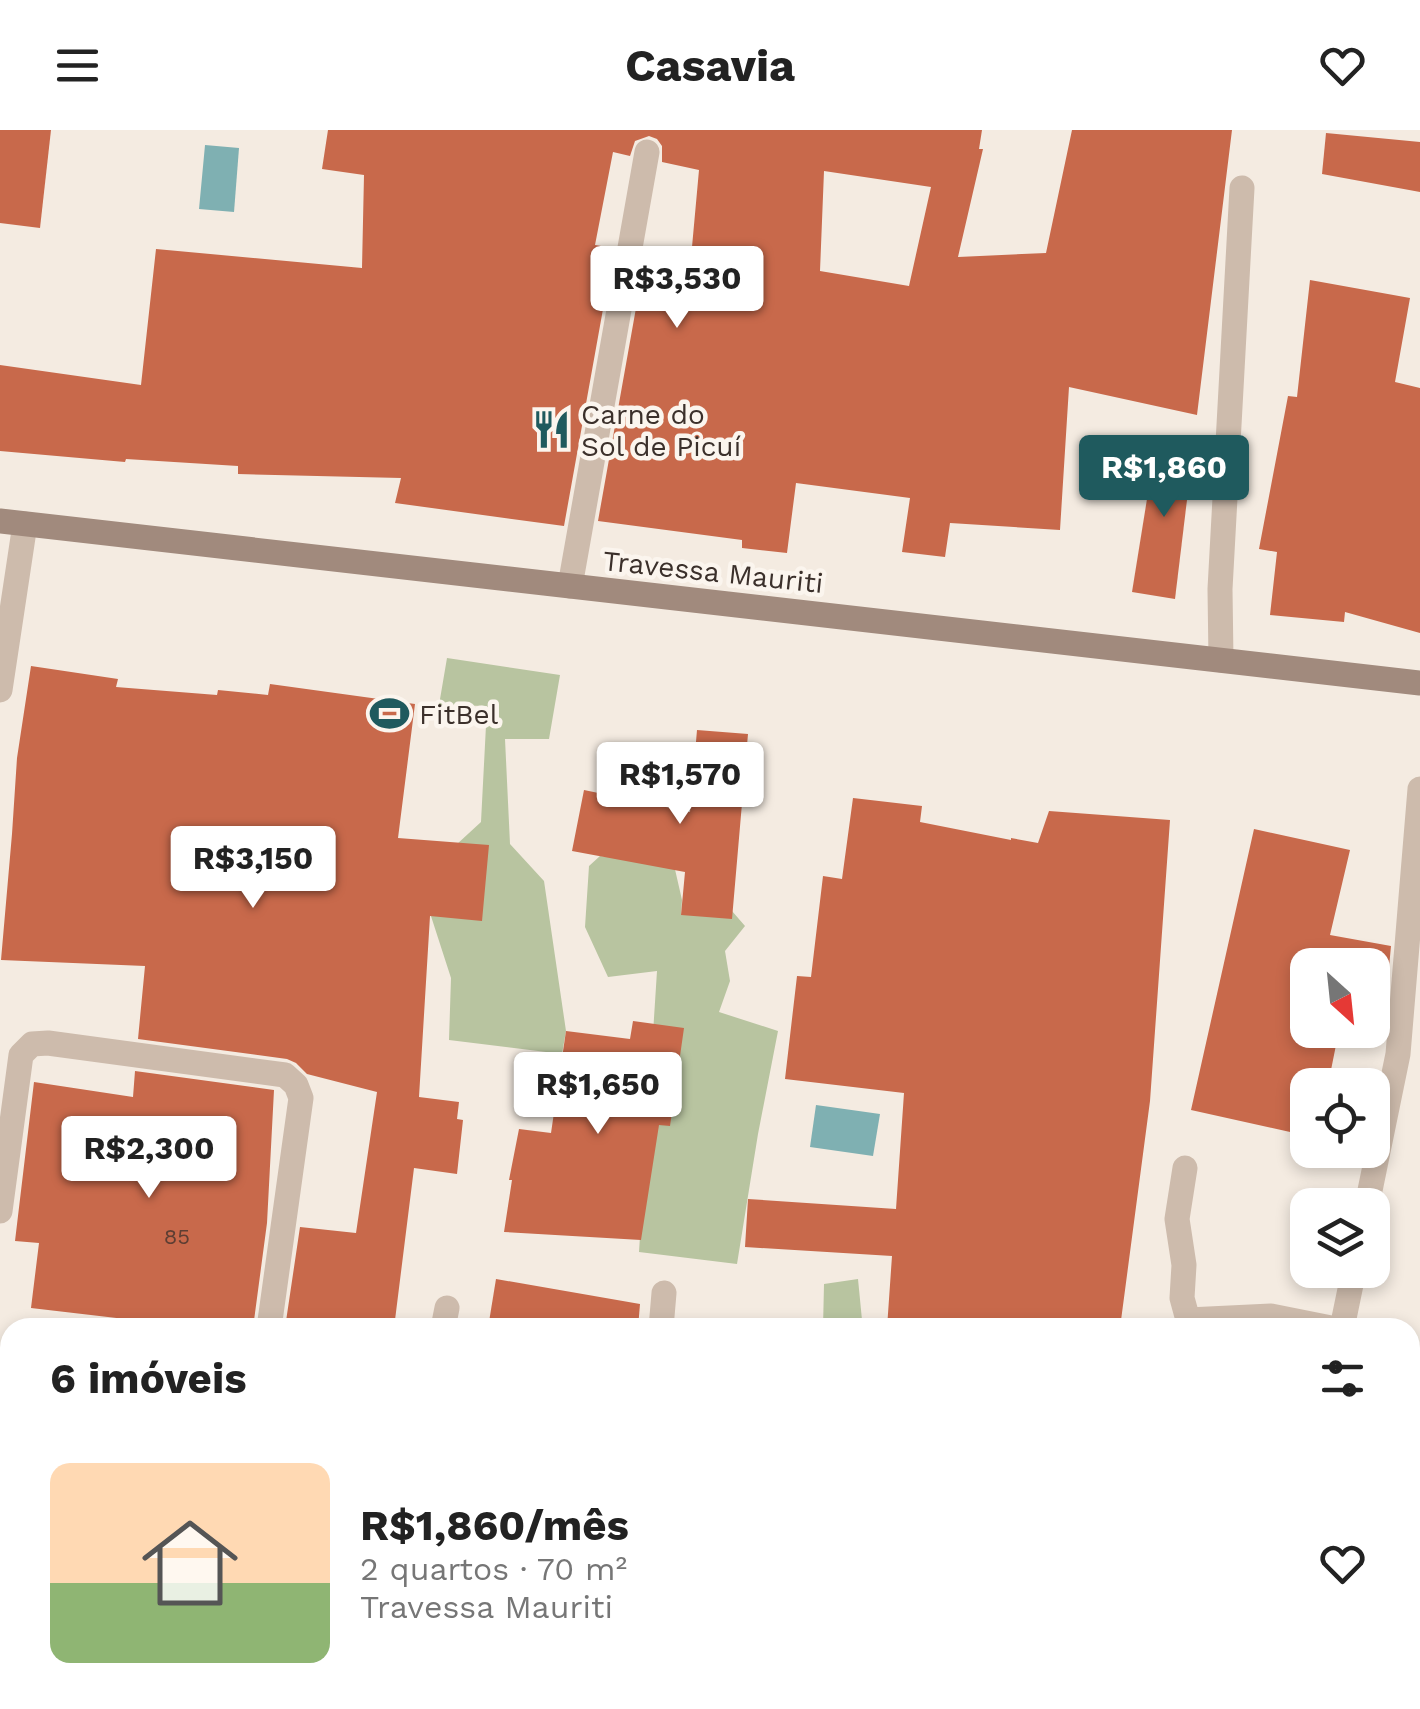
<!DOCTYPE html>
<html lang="pt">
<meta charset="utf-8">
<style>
:root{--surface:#fff;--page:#f6f6f6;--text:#222;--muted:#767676;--line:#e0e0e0;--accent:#1f5a5e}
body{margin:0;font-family:"Work Sans",sans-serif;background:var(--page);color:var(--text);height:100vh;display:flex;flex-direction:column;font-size:38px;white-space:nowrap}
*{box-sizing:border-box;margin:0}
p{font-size:32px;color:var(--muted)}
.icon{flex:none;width:55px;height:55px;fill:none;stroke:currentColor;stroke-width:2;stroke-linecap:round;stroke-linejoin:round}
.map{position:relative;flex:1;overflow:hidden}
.details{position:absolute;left:0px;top:1188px;width:1420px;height:392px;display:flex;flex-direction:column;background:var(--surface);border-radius:30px 30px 0 0;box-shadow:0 5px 15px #0003}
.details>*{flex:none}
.needle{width:65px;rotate:153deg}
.fabs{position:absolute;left:1290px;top:818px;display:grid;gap:20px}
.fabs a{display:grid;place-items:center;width:100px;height:100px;border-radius:20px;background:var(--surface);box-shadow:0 5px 15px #0003;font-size:50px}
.price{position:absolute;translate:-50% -85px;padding:0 22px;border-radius:10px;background:#fff;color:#222;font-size:32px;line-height:65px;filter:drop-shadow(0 2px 5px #0008)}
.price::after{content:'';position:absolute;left:50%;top:60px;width:30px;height:22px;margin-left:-15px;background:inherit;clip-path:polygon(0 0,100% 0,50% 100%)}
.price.selected{background:var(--accent);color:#fff}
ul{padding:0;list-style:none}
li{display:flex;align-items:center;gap:30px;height:250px;padding:0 50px}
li+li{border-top:2px solid var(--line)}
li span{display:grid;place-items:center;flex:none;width:280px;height:200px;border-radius:20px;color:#555}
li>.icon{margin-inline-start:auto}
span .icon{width:120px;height:120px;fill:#fffc;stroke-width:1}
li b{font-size:42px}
h2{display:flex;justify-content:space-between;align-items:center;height:120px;padding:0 50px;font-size:42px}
header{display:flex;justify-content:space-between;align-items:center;height:130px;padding:0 50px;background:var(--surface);font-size:45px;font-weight:700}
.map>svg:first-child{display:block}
.green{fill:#b8c4a0}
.water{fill:#7fb0b2}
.building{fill:#c8694b;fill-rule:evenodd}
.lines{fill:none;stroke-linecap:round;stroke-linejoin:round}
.service{stroke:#cdbbac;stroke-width:25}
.minor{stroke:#cdbbac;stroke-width:25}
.secondary{stroke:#a18a7d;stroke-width:25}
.labels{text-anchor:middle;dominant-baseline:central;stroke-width:9;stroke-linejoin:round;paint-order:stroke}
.number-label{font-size:22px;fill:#5e3e33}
.poi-label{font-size:28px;fill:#3b302b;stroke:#fbf5ee;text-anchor:start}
.street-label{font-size:28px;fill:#3b302b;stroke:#fbf5ee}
</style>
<header><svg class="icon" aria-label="menu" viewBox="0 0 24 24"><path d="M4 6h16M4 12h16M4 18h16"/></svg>Casavia<svg class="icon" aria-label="heart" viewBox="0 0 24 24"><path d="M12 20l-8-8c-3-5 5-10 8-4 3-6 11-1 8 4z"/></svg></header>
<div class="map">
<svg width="1420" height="1579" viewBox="0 0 1420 1579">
<rect width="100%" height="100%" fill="#f4ebe1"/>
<!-- green -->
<g class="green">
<path d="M447,528L560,545L549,609H505L510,714L544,751L566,901L562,924L449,910L451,848L419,749L481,692L487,576L439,575Z"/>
<path d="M600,726L674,735L682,770L681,785L732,781L745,796L725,821L730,851L719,882L778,901L758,1004L737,1134L639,1122L657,841L608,847L585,797L589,736Z"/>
<path d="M858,1149L862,1190L888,1189L903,1197L823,1198L824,1154Z"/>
<path d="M1410,1265L1420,1267V1400L1410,1401Z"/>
</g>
<!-- water -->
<g class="water">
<path d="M205,15L239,18L234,82L199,79Z"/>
<path d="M816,975L880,984L873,1026L810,1017Z"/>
</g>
<!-- building -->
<g class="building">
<path d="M0,0H51L40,98L0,93Z"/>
<path d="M328,0H982L979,19H983L958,127L1046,123L1072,0H1232L1197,285L1069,257L1060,400L950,393L945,427L902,422L910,368L796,353L787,423L742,418V410L598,391L646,122L691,128L699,40L662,32V16L657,9L649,6L635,11L630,26L613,22L595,115L614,118L564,396L395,373L401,348L238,344V336L126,329L125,332L0,321V235L141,255L156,119L362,138L364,45L322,39ZM824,41L931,57L909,156L820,141Z"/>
<path d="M1326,3L1420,12V62L1322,44Z"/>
<path d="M1310,150L1410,168L1395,252L1420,258V503L1345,482L1344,492L1270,485L1277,422L1259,419L1288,266L1297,267Z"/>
<path d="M1157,307L1194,312L1175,469L1132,462Z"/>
<path d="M31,536L118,549L116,557L217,565L218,560L268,565L270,554L415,574L398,708L489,715L482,791L430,786L419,967L459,972L457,989L463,990L457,1044L414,1038L394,1198H285L300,1097L356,1103L377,962L307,944L296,933L287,929L138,909L145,836L1,830L12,704L17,628Z"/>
<path d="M697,600L748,604L732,789L681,785L685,742L572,721L584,660L690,682Z"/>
<path d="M853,668L922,676L920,692L1011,710V708L1038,713L1049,681L1170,690L1150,971L1120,1198H887L892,1126L745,1117L748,1069L896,1079L904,963L785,949L797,846L811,847L823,746L842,749Z"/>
<path d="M1254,699L1350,720L1330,805L1391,816L1386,869L1372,868V835H1308V900H1339L1328,955H1308V1006L1191,980Z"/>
<path d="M633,891L684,898L670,996L659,995L641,1110L504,1102L512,1050H509L519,999L551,1003L566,901L630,909Z"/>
<path d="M135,941L274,960L267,1093L253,1198H124L125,1189L31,1178L39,1113L15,1111L34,952L133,967Z"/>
<path d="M496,1149L640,1174L638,1198H488Z"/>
</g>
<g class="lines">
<!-- service -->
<g class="service">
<path d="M570,456L647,22"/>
<path d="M1221,530L1220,459L1242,58"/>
<path d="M1185,1038L1177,1089L1184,1135L1182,1168L1188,1190L1271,1186L1331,1198"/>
<path d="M0,1081L21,925L32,914L48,913L285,945L296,955L301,968L269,1198"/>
<path d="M443,1198L447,1178"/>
<path d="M661,1198L664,1163"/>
<path d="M215,1579L216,1570"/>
<path d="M387,1579L388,1570"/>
<path d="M623,1579L624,1570"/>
</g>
<!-- minor -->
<g class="minor">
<path d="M0,560L25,394"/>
<path d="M1367,1075L1398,924L1420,659"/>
<path d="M1342,1198L1354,1140"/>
</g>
<!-- secondary -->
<path class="secondary" d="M0,391L1420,553"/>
</g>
<!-- icons -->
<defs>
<symbol id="restaurant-bare" viewBox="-9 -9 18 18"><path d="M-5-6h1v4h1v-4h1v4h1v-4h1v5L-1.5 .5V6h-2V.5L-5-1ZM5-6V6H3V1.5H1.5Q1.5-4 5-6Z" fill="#1f5a5e" stroke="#fbf5ee" stroke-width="2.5" paint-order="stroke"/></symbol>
<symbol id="stadium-bare" viewBox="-9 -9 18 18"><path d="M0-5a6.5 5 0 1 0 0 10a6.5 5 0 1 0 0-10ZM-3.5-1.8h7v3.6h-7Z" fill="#1f5a5e" stroke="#fbf5ee" stroke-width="2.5" paint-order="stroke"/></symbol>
</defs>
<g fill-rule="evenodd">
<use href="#restaurant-bare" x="524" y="272" width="55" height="55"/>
<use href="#stadium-bare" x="362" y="556" width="55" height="55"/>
</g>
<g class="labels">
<!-- number labels -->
<g class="number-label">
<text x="177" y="1106">85</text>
</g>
<!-- poi labels -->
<g class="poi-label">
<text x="581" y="284">Carne do<tspan x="581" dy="32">Sol de Picuí</tspan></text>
<text x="419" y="584">FitBel</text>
</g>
<!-- street labels -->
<g class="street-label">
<text transform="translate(713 442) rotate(6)">Travessa Mauriti</text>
</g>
</g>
</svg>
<div class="fabs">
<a><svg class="needle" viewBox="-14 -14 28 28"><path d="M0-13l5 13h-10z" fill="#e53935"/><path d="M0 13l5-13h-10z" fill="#767676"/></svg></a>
<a><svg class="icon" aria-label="locate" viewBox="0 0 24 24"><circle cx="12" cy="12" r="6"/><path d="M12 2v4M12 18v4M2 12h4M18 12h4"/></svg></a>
<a><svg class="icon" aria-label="layers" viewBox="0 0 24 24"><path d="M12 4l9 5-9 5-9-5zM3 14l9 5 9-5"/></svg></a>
</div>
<b class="price" style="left:677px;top:201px">R$3,530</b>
<b class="price selected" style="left:1164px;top:390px">R$1,860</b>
<b class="price" style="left:680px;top:697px">R$1,570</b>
<b class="price" style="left:253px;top:781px">R$3,150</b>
<b class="price" style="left:598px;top:1007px">R$1,650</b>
<b class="price" style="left:149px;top:1071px">R$2,300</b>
<section class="details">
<h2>6 imóveis<svg class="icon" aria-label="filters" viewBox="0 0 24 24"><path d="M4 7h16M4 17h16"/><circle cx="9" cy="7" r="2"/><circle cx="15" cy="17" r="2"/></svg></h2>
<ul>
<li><span style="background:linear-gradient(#ffd9b3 60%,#8fb573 0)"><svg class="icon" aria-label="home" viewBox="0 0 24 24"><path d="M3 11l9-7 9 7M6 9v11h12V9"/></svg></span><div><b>R$1,860/mês</b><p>2 quartos · 70 m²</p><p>Travessa Mauriti</p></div><svg class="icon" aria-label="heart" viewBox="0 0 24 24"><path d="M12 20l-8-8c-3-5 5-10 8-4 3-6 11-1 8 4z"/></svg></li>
</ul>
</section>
</div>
